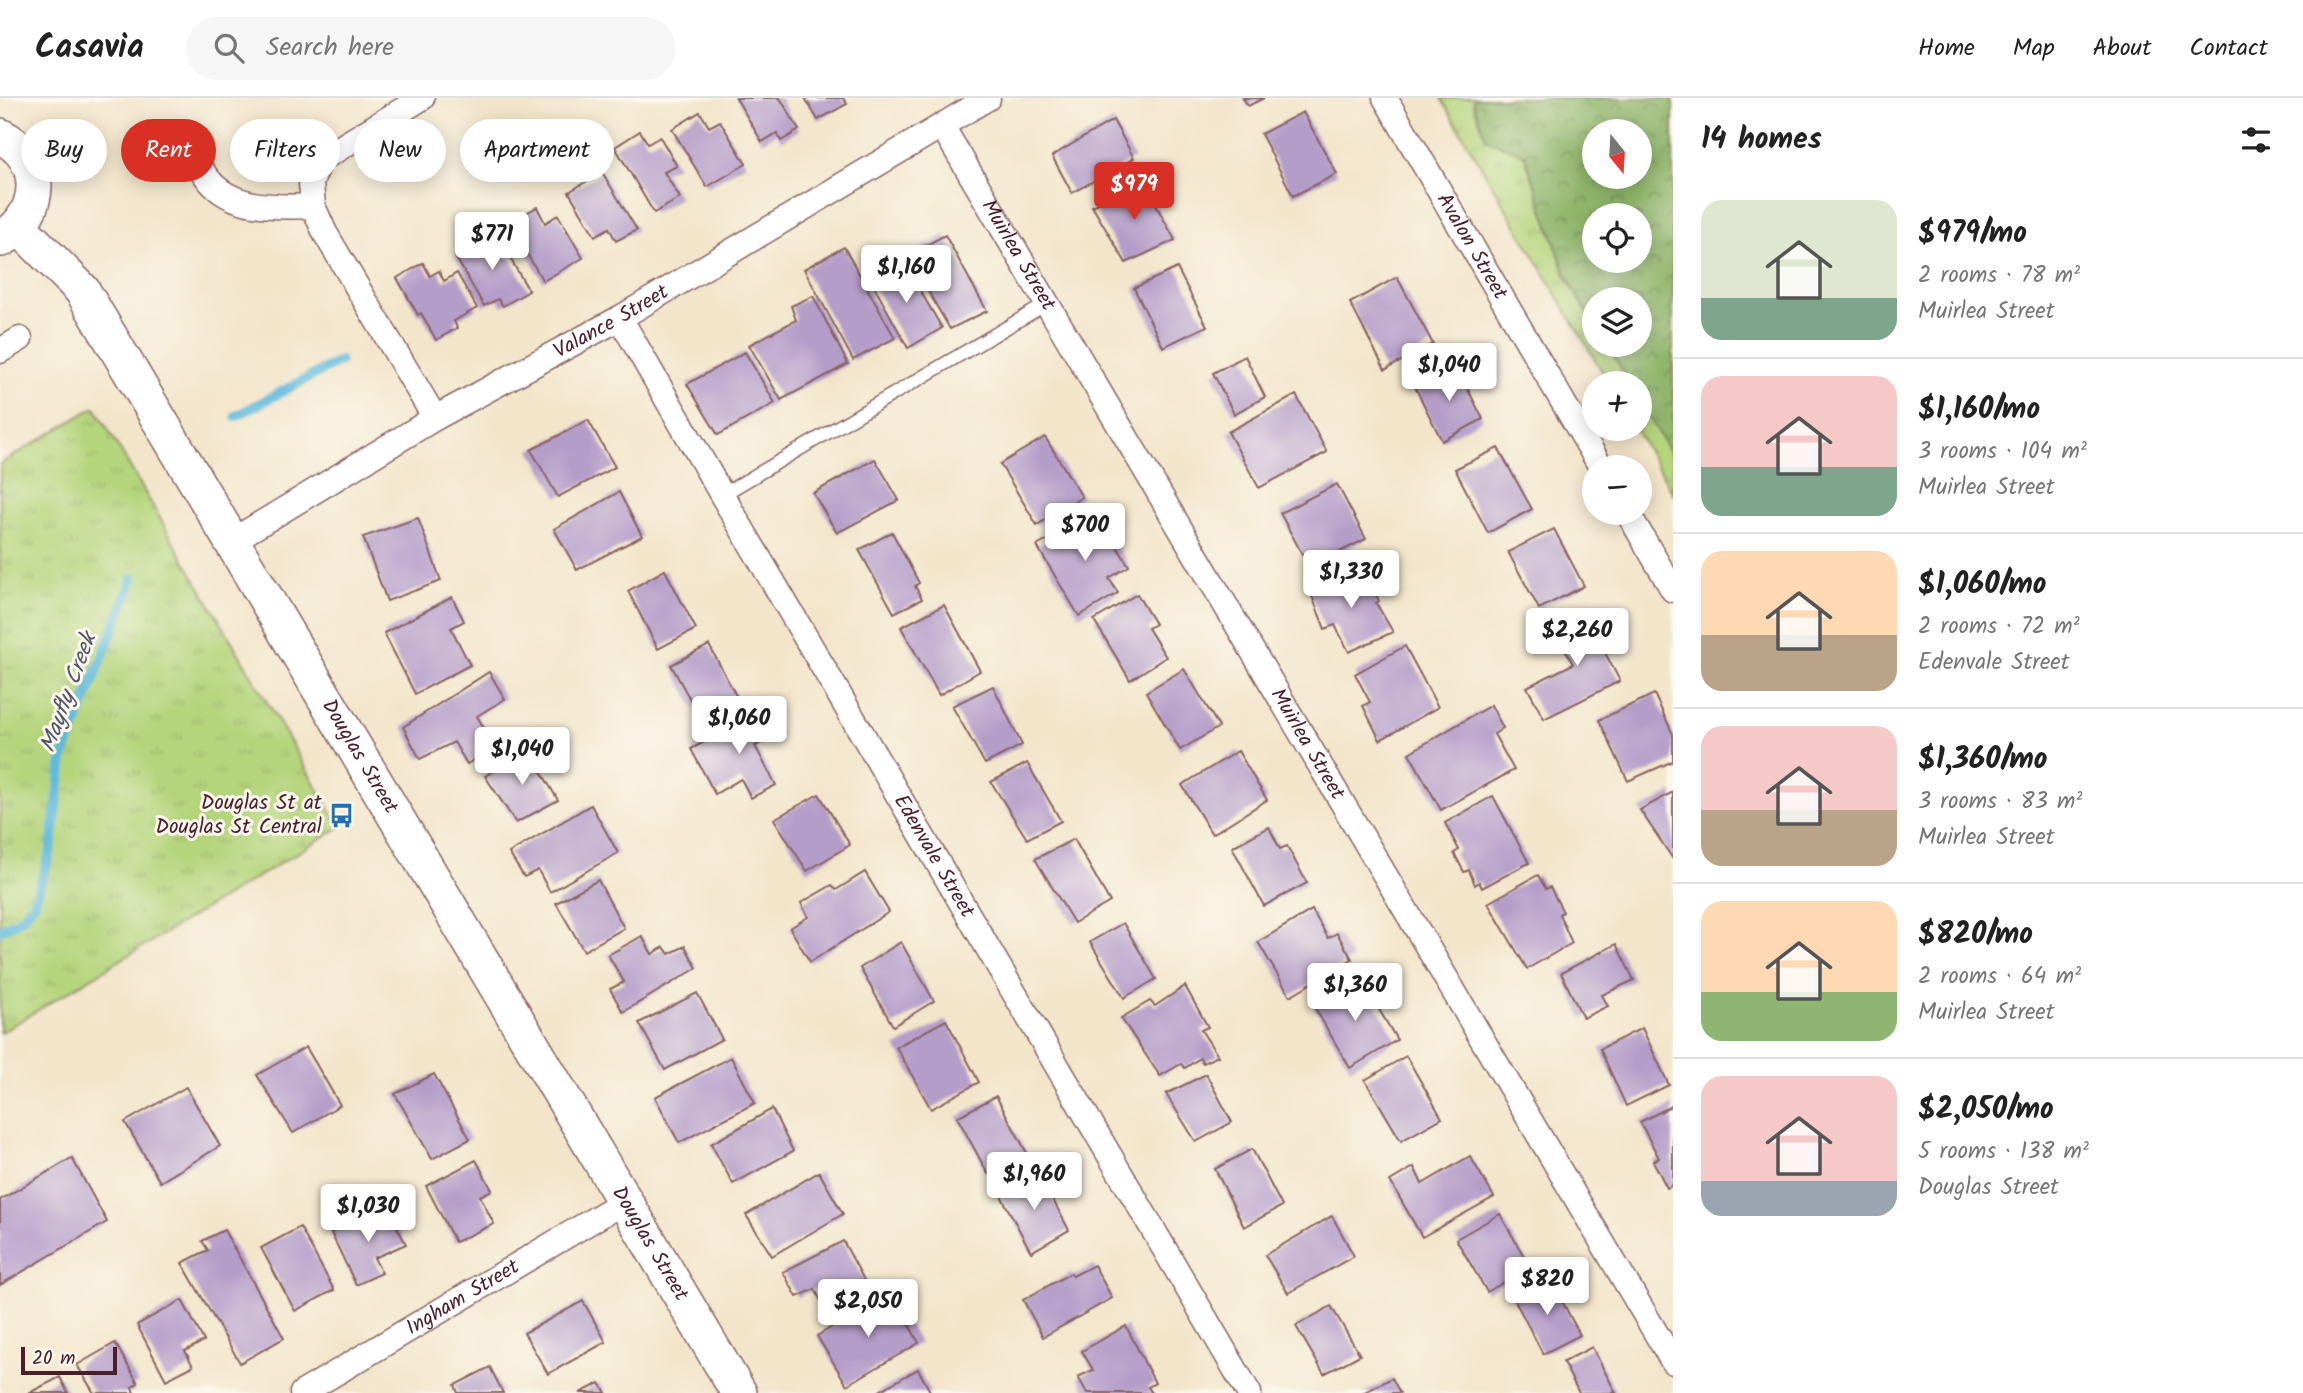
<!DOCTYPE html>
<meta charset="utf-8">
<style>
:root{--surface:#fff;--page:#f6f6f6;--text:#222;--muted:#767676;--line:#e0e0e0;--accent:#d93025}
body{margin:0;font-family:Kalam,sans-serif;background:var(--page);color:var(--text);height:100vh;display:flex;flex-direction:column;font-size:26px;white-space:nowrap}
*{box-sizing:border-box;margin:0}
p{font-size:23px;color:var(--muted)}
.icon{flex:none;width:38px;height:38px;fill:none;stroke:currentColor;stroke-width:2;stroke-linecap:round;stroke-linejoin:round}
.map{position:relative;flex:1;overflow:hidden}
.side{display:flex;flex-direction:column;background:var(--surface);width:630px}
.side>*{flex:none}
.top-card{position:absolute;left:21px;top:21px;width:665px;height:63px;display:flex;gap:14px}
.needle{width:46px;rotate:162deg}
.fabs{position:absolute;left:1582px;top:21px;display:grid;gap:14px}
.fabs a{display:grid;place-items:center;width:70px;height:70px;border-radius:50%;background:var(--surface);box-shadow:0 4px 18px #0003;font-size:35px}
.scale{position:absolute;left:21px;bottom:18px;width:96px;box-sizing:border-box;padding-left:7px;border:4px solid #4a1f2b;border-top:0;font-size:19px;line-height:24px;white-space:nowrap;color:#4a1f2b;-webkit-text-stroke:5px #fbf7ec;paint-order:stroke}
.price{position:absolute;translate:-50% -60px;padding:0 16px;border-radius:7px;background:#fff;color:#222;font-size:23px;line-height:46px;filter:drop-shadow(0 2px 4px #0008)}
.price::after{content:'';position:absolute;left:50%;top:42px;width:21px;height:16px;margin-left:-10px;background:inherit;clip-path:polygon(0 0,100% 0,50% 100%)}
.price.selected{background:var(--accent);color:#fff}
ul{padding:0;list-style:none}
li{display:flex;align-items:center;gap:21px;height:175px;padding:0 28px}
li+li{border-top:2px solid var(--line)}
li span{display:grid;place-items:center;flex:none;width:196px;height:140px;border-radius:21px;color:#555}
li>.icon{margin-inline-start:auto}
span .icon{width:84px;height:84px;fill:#fffc;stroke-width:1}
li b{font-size:30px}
h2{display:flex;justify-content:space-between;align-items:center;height:84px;padding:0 28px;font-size:30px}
.pill{padding:0 24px;border-radius:32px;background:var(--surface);box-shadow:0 4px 18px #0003;font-size:24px;line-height:63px}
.pill.selected{background:var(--accent);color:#fff}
header{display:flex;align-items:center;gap:42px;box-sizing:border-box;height:98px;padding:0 35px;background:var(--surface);border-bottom:2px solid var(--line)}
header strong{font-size:33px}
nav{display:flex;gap:38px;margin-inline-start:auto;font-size:24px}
.search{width:490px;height:63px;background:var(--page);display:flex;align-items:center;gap:18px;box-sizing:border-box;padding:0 24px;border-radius:38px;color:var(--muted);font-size:26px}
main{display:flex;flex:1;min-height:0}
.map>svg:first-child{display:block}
.grass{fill:url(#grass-tufts);stroke:#807a54;stroke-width:2;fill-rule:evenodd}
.forest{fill:url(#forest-crowns);stroke:#6d6a4c;stroke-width:2;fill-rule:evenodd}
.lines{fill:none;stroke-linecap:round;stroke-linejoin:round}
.stream{stroke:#5ebadc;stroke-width:10}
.building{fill:#b59dc9}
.lane-casing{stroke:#856463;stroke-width:15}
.street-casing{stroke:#856463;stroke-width:27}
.secondary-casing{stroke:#856463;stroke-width:38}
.lane{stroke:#fff;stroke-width:12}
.street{stroke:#fff;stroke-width:24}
.secondary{stroke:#fff;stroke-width:35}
.labels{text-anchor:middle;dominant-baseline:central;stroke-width:6;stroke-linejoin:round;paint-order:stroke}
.street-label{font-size:21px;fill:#4a1f2b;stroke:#fbf7ec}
.poi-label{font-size:21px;fill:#4a1f2b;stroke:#fbf7ec;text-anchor:end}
.water-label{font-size:23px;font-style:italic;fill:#515569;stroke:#fbf7ec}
</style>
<header>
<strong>Casavia</strong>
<div class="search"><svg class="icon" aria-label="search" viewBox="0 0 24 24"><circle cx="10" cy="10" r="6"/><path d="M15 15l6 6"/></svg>Search here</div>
<nav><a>Home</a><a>Map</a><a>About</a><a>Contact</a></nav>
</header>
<main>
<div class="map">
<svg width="1673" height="1295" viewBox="0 0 1673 1295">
<defs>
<pattern id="grass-tufts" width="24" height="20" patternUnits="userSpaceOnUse" patternTransform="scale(1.75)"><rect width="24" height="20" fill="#b5d57d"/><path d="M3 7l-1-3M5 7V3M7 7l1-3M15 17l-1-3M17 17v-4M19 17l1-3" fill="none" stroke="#9db66c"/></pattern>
<pattern id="forest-crowns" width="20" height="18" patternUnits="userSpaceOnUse" patternTransform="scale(1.75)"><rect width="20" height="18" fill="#90b66c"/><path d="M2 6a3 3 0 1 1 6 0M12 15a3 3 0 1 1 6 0" fill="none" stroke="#789359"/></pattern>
</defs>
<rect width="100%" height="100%" fill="#fbf7ec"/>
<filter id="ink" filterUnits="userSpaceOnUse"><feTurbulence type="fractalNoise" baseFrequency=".0143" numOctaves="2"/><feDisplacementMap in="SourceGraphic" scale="14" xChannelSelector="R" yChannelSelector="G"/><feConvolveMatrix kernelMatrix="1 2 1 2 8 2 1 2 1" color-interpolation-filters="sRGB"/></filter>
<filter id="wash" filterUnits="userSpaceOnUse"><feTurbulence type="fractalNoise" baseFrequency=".00686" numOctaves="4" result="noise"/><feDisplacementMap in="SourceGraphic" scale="28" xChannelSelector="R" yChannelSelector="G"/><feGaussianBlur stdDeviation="1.57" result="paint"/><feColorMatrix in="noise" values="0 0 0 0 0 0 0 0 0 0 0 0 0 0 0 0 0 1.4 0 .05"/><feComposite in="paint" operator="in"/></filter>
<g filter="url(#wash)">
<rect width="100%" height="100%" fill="#f3e5ca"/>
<!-- grass -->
<g class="grass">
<path d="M1441,0H1673V395L1635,331H1640V285H1609ZM1594,33H1640V79H1594ZM1594,117H1640V163H1594ZM1594,201H1640V247H1594Z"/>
<path d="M95,309L340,729L0,935V366Z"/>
</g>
<!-- forest -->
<path class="forest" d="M1475,0H1673V361L1640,302V285H1630L1607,247H1640V201H1594V226L1567,180L1524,56L1486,41L1473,4ZM1594,33H1640V79H1594ZM1594,117H1640V163H1594Z"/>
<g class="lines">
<!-- stream -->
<g class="stream">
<path d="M236,318L340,263"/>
<path d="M0,832L21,821L34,805L51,753L63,660L133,481"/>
</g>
</g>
<g id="blocks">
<!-- building -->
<g class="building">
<path d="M736,0H780L799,32L781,43L777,35L762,44Z"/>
<path d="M805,0H843L847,6L818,22Z"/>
<path d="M1243,0H1264L1248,8Z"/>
<path d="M700,14L709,29L720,23L746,66L707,89L672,31Z"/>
<path d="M1303,14L1337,76L1293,98L1261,36Z"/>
<path d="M1113,22L1134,60L1072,95L1052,58Z"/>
<path d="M640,33L648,46L660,39L677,68L664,74L680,100L654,115L615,49Z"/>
<path d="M602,74L637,132L616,143L609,130L595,138L569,94Z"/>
<path d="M1143,83L1175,142L1126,165L1092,108Z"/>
<path d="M537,109L545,125L558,117L583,160L543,183L509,125Z"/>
<path d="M495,134L529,193L503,208L498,201L484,208L455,158Z"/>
<path d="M945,137L987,213L950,231L907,157Z"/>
<path d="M844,149L895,240L853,262L804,171Z"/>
<path d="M423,165L430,178L439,173L444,183L457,175L477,210L454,223L457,230L436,242L421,215L418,217L397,180Z"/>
<path d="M904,165L942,230L908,250L871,183Z"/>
<path d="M1177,170L1207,228L1163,249L1134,190Z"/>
<path d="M1397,179L1433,246L1385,272L1350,205Z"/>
<path d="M813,198L848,266L781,302L749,247L796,222L791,208Z"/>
<path d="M745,254L775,305L718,337L687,286Z"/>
<path d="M1245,258L1265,299L1234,316L1213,275Z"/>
<path d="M1456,268L1483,321L1442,343L1415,289Z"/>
<path d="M1296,297L1327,354L1259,390L1228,334Z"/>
<path d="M588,322L615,369L558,399L531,352Z"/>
<path d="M1045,339L1082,399L1037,427L1000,366Z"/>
<path d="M1498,350L1532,411L1488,435L1455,371Z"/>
<path d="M875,361L899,402L837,435L813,395Z"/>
<path d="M1337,386L1366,441L1309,469L1280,415Z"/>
<path d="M619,394L642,438L577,472L554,431Z"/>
<path d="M1096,414L1129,468L1109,480L1118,495L1079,518L1037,448Z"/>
<path d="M418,420L441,483L387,503L363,439Z"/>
<path d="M1554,431L1584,488L1539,511L1508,454Z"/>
<path d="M892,434L919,485L915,488L922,501L894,515L859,452Z"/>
<path d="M1355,471L1361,481L1367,479L1379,503L1376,505L1393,534L1349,554L1335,527L1325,531L1310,493Z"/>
<path d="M665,472L696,531L658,551L628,493Z"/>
<path d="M1137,496L1155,526L1148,530L1166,559L1130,582L1094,522Z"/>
<path d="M452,499L464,523L451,530L470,567L415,596L384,535Z"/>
<path d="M944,507L980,573L939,597L901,529Z"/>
<path d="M1594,514L1609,545L1602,549L1620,583L1544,621L1527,589L1573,566L1555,533Z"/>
<path d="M709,547L740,605L703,625L671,567Z"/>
<path d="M1405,548L1438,609L1380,642L1363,608L1370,604L1355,576Z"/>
<path d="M1184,571L1219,629L1180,652L1146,594Z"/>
<path d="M489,574L505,601L477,618L495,649L467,666L454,644L420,661L403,629Z"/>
<path d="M993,588L1022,647L985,666L952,608Z"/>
<path d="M1654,596L1673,636V663L1628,683L1599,622Z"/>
<path d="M1491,607L1503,630L1494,636L1514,672L1441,712L1409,655Z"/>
<path d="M766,611L781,636L755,648L776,687L751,700L741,681L715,696L691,651Z"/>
<path d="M529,653L558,702L516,725L485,678Z"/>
<path d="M1238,653L1267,702L1212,736L1182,687Z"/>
<path d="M1027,665L1061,723L1027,741L991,684Z"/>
<path d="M1673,694V761L1640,712Z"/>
<path d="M819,696L850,747L807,773L774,721Z"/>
<path d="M1493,698L1529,765L1482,790L1479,784L1475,787L1469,772L1464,774L1454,755L1459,752L1445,725Z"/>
<path d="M591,707L618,755L550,794L538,772L524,779L509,755Z"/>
<path d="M1269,729L1280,751L1287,748L1307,785L1264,808L1232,749Z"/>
<path d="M1074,741L1110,804L1074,825L1035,761Z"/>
<path d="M865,774L889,814L810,864L790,830L808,819L801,805L832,787L836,792Z"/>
<path d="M1538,777L1546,791L1550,789L1563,814L1559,816L1572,845L1527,871L1488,805Z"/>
<path d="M598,782L624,830L584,853L556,805Z"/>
<path d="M1312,812L1328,840L1337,835L1352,861L1290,898L1258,844Z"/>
<path d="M1123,825L1156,881L1124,900L1090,844Z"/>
<path d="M642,838L652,856L664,849L669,856L685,848L697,870L623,914L610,891L624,884L608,857Z"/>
<path d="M901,844L934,903L893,928L860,870Z"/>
<path d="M1616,846L1634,882L1602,897L1608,908L1583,920L1561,875Z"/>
<path d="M1360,879L1397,942L1350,970L1313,907Z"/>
<path d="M1185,888L1208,929L1201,932L1218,958L1203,965L1200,960L1185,970L1181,966L1160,978L1121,920L1150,903L1155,908Z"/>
<path d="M697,895L722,941L665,972L639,925Z"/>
<path d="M946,922L979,984L931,1011L896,949Z"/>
<path d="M1642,930L1669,987L1626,1008L1600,951Z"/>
<path d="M306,949L340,1007L293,1035L257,977Z"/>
<path d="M1406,958L1442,1020L1401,1043L1365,982Z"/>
<path d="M731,959L755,1005L679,1045L655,999Z"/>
<path d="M434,976L470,1041L432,1061L395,996Z"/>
<path d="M1206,976L1232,1024L1196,1044L1166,996Z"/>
<path d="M186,989L220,1048L160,1084L125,1024Z"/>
<path d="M996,998L1027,1055L988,1076L957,1019Z"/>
<path d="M1673,1007V1087L1667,1090L1653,1063L1659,1060L1640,1024Z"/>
<path d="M772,1011L793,1053L733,1086L711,1046Z"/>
<path d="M1252,1051L1282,1108L1244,1129L1215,1071Z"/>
<path d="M1470,1058L1494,1099L1422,1139L1390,1083L1414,1069L1422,1086Z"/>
<path d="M72,1060L107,1124L0,1187V1102Z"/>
<path d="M476,1062L492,1092L480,1098L494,1126L455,1144L426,1088Z"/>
<path d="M819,1074L843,1116L772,1158L746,1117Z"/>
<path d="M1038,1074L1069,1132L1031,1154L999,1094Z"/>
<path d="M387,1110L406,1146L374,1160L382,1175L356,1187L331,1135Z"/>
<path d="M1500,1116L1530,1169L1487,1194L1456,1141Z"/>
<path d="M1332,1118L1354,1158L1288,1195L1265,1157Z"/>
<path d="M300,1129L334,1192L295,1213L261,1150Z"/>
<path d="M224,1132L284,1240L240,1265L182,1165L208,1152L202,1143Z"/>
<path d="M843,1143L870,1193L827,1215L815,1191L797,1199L783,1174Z"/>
<path d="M1094,1167L1112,1200L1043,1239L1023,1202L1071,1175L1073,1178Z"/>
<path d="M1551,1182L1580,1237L1543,1256L1514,1201Z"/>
<path d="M891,1194L919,1245L847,1287L817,1238Z"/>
<path d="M182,1202L204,1243L185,1253L193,1268L166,1282L137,1227Z"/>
<path d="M583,1203L606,1244L548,1276L524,1235Z"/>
<path d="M1331,1208L1360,1257L1324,1276L1296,1228Z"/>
<path d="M1126,1228L1155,1285L1148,1289L1152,1295H1087L1078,1279L1093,1272L1082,1253Z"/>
<path d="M115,1245L138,1285L132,1289L134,1295H94L77,1267Z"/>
<path d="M1592,1249L1616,1295H1579L1563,1264Z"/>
<path d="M490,1269L503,1295H458L455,1287Z"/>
<path d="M918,1271L931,1295H876Z"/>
<path d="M60,1279L68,1295H29Z"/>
<path d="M1392,1280L1400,1295H1363Z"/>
<path d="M600,1285L606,1295H580Z"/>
</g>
</g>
</g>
<g filter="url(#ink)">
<use href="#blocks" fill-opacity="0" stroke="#856463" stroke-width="2"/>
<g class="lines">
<defs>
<path id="lane" d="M722,397L1048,205"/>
<g id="street">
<path d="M422,0L320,62L311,85L313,108L325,135L435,320"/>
<path id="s1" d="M1385,0L1601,369"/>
<path id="s2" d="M942,28L1673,1264"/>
<path d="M183,40C191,54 199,70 209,82C233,112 279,109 313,108"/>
<path id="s3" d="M620,220L722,397L1249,1295"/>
<path d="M0,253L20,241"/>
<path d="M1628,415L1673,492"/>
<path id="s4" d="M232,443L435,320L620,220L988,0"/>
<path id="s5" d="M302,1295L625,1103"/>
</g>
<g id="secondary">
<path d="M0,38C47,60 43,116 2,141"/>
<path id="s6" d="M19,129L82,192L739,1295"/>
</g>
</defs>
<!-- lane casing -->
<use href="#lane" class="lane-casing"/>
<!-- street casing -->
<use href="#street" class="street-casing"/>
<!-- secondary casing -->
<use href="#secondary" class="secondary-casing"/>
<!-- lane -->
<use href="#lane" class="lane"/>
<!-- street -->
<use href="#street" class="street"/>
<!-- secondary -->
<use href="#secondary" class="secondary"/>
</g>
</g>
<!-- icons -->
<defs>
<symbol id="bus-bare" viewBox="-9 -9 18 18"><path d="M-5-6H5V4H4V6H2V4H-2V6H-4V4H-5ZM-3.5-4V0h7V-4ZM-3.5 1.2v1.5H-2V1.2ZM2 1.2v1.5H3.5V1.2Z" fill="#1f6fb2" stroke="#fbf7ec" stroke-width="2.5" paint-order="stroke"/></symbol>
</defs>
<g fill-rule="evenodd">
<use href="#bus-bare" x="324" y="700" width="35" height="35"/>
</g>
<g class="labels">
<!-- street labels -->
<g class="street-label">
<text stroke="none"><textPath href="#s1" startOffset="172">Avalon Street</textPath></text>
<text stroke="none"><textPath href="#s2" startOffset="150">Muirlea Street</textPath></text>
<text stroke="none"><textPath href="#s4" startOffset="438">Valance Street</textPath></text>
<text stroke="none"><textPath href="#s2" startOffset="718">Muirlea Street</textPath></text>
<text stroke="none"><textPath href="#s6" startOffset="632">Douglas Street</textPath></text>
<text stroke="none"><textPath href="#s3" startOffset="623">Edenvale Street</textPath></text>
<text stroke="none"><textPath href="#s6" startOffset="1199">Douglas Street</textPath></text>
<text stroke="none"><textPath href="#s5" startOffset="187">Ingham Street</textPath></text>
</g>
<!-- poi labels -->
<g class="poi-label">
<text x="322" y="705">Douglas St at<tspan x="322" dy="24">Douglas St Central</tspan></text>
</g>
<!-- water labels -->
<g class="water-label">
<text transform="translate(69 595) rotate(-70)">Mayfly Creek</text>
</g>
</g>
</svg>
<div class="fabs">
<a><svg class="needle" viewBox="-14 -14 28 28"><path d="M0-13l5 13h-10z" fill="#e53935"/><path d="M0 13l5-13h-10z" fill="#767676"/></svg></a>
<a><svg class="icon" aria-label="locate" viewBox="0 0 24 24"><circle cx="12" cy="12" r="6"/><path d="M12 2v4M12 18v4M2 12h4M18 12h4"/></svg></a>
<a><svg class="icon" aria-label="layers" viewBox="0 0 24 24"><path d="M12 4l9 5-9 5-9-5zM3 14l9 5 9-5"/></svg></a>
<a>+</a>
<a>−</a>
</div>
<div class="scale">20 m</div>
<b class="price selected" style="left:1134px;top:124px">$979</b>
<b class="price" style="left:492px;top:174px">$771</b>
<b class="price" style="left:906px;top:207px">$1,160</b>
<b class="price" style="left:1449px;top:305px">$1,040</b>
<b class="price" style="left:1085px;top:465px">$700</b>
<b class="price" style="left:1351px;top:512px">$1,330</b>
<b class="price" style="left:1577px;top:570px">$2,260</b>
<b class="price" style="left:739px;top:658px">$1,060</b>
<b class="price" style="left:522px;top:689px">$1,040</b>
<b class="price" style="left:1355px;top:925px">$1,360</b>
<b class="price" style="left:1034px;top:1114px">$1,960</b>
<b class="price" style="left:368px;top:1146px">$1,030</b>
<b class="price" style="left:1547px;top:1219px">$820</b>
<b class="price" style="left:868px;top:1241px">$2,050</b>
<div class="top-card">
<a class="pill">Buy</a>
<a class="pill selected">Rent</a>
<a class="pill">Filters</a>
<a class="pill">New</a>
<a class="pill">Apartment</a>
</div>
</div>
<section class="side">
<h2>14 homes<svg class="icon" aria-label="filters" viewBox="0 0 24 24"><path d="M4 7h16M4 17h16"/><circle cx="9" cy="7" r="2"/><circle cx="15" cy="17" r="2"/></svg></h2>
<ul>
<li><span style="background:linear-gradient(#dfe7d0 70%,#7fa58c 0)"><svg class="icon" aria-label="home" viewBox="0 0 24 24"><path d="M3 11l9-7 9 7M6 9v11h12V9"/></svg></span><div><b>$979/mo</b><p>2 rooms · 78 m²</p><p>Muirlea Street</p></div></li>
<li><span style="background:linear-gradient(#f6c9c9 65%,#7fa58c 0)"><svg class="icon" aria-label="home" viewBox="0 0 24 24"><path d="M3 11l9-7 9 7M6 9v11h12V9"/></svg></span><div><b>$1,160/mo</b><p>3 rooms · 104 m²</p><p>Muirlea Street</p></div></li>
<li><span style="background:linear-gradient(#ffd9b3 60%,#b9a48a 0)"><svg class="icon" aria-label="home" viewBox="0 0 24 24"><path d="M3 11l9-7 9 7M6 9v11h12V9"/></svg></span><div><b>$1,060/mo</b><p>2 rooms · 72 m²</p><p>Edenvale Street</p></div></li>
<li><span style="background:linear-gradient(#f6c9c9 60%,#b9a48a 0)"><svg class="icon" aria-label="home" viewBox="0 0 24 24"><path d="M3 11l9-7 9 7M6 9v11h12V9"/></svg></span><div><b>$1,360/mo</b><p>3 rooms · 83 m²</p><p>Muirlea Street</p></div></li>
<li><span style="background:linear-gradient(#ffd9b3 65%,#8fb573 0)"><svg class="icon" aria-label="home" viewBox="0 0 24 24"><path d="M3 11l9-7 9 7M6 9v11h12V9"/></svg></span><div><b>$820/mo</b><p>2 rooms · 64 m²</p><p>Muirlea Street</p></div></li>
<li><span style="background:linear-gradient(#f6c9c9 75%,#9aa5b1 0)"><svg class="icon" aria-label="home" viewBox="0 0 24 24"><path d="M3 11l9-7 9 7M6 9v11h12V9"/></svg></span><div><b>$2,050/mo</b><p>5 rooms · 138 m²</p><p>Douglas Street</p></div></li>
</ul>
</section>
</main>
